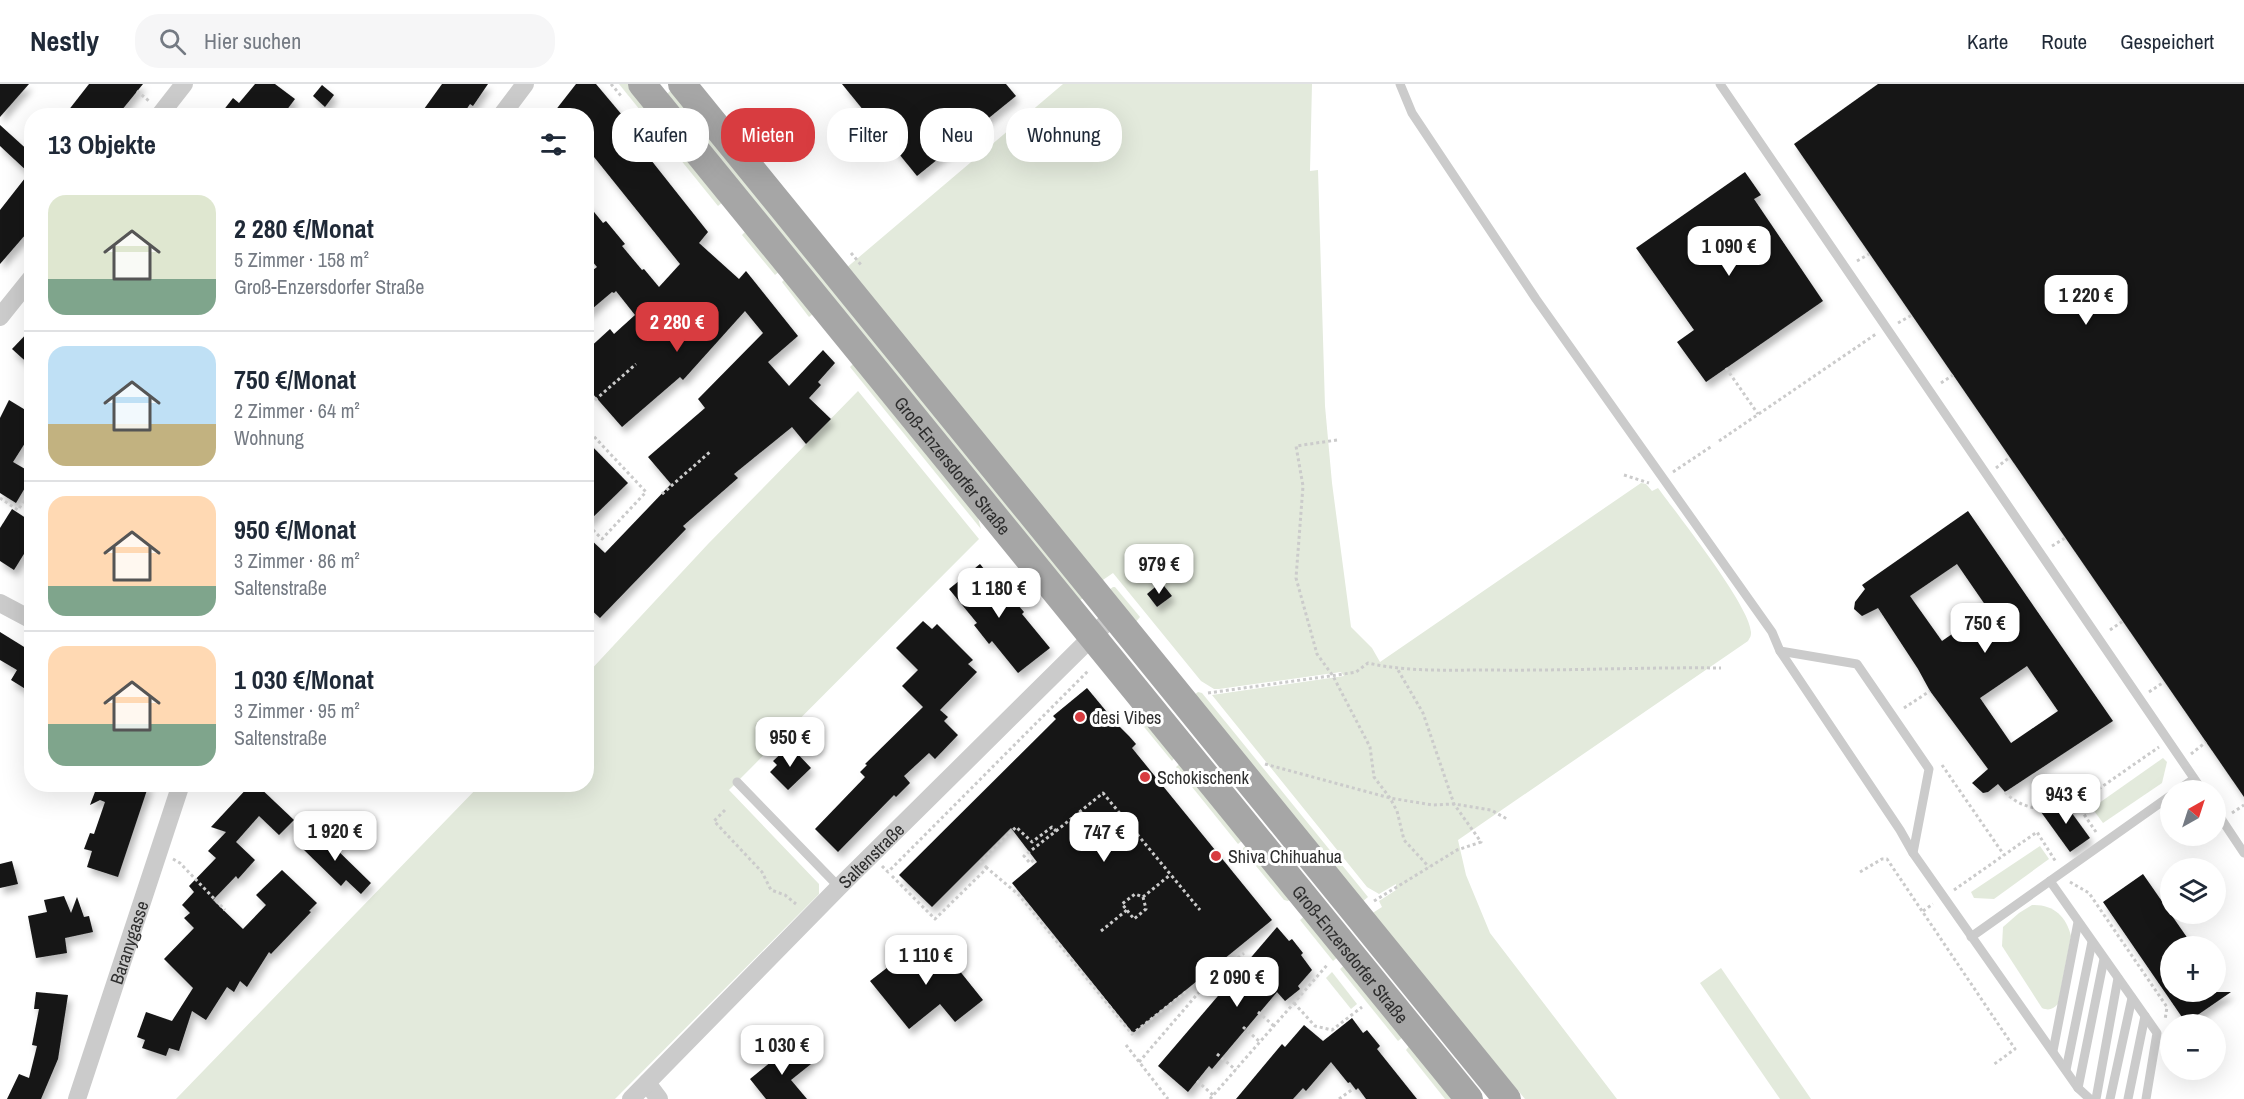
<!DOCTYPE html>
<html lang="de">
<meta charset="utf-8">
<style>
:root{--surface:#fff;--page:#f6f6f7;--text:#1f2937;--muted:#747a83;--line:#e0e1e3;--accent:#d83c40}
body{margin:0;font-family:"Archivo Narrow",sans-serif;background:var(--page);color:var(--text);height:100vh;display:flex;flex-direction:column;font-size:22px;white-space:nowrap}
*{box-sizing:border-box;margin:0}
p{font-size:20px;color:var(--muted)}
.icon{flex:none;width:33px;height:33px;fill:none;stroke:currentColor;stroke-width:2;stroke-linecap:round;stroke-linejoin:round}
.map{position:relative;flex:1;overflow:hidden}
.sheet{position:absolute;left:24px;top:24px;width:570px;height:684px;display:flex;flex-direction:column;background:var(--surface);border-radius:24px;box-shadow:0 6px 24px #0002}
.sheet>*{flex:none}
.top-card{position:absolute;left:612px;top:24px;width:570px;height:54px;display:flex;gap:12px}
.needle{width:39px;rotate:39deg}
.controls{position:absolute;left:2160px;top:696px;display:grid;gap:12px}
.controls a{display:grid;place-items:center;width:66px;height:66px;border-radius:50%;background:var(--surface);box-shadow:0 6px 24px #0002;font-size:30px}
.price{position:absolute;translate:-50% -51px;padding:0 14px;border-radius:12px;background:#fff;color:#222;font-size:20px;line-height:39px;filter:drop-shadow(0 2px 3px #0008)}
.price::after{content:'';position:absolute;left:50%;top:36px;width:18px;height:14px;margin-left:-9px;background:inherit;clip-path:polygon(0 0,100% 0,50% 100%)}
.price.selected{background:var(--accent);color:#fff}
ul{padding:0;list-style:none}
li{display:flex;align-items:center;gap:18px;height:150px;padding:0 24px}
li+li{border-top:2px solid var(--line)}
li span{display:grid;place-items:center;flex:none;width:168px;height:120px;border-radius:18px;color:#555}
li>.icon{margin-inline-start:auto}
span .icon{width:72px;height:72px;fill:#fffc;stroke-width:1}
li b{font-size:26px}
h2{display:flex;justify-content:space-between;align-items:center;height:72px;padding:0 24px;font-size:26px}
.tag{padding:0 21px;border-radius:24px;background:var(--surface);box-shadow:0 6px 24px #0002;font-size:21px;line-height:54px}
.tag.selected{background:var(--accent);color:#fff}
header{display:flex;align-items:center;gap:36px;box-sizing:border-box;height:84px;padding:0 30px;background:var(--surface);border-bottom:2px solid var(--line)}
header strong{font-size:28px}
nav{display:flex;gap:33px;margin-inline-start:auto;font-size:21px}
.search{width:420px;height:54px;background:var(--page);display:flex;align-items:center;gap:15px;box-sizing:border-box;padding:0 21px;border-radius:24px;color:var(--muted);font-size:22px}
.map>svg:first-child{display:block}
.green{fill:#e3eadc;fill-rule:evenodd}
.building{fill:#151515;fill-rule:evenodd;filter:url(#shadow)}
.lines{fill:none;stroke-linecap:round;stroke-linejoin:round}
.path{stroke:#cbcbcb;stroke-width:3;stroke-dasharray:3 3;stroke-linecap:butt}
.lane{stroke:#cbcbcb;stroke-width:9}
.street{stroke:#cbcbcb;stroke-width:18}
.primary{stroke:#a6a6a6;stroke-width:28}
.poi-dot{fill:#d83c40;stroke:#fff;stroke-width:2}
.labels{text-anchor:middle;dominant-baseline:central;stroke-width:6;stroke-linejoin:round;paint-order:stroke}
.street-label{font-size:18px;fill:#2e2e2e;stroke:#fff}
.poi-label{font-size:18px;fill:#2e2e2e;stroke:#fff;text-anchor:start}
</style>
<header>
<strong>Nestly</strong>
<div class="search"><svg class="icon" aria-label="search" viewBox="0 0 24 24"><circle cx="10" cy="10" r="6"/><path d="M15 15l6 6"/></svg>Hier suchen</div>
<nav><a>Karte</a><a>Route</a><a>Gespeichert</a></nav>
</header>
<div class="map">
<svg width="2244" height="1015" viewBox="0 0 2244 1015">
<defs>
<filter id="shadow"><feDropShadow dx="3.5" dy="6" stdDeviation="3" flood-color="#0004"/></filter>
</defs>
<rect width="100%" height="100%" fill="#fff"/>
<!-- green -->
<g class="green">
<path d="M619,0H628L662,42L657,47Z"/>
<path d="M1063,0H1312L1310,87L1318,86L1325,322L1332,399L1351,543L1372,564L1380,578L1641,399L1646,400L1652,407L1658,404C1677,430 1750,522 1751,548C1751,553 1750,553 1748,557L1458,756L1466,791L1490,849L1617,1015H1525L1371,830L1382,823L1379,817L1396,806V800L1379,810L1367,803L1212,611L1344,592L1341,588L1219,605H1214L1201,597L1113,489L1100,498L845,185ZM1161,498L1172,512L1157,523L1147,510Z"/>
<path d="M670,7H673L1085,512L1077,519L667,10Z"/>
<path d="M668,50L724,117L718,122L663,54Z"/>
<path d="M747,146L780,187L775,191L742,151Z"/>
<path d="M786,194L814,229L809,233L782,198Z"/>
<path d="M855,278L977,430L981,445L850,283Z"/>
<path d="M858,307L979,455L729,706L819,800V810L615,1015H176L480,701L586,700L587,590L708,460Z"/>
<path d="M1113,503H1115L1140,533L1134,540L1108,507Z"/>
<path d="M1198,608L1202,609L1368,813L1362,818L1193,612Z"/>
<path d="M1145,634L1176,672L1172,677L1140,638Z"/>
<path d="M2163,674L2167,678L2162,699L2103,739L2092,724Z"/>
<path d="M1182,678L1244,755L1238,760L1176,683Z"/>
<path d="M1248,760L1292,814L1288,817L1284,816L1242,765Z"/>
<path d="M2040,762L2049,775L1994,815L1974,814L1971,808Z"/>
<path d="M2032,821C2053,820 2066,832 2071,852L2058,920C2053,925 2049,927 2042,924L2002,862L2003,843L2019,829Z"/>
<path d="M1306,831L1339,872L1333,877L1300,836Z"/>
<path d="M1346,880L1403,953L1398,957L1340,885Z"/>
<path d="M1721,884L1811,1015H1780L1700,899Z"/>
<path d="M1332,888L1357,920L1351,925L1326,894Z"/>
<path d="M1410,961L1453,1015H1445L1406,966Z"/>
</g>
<!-- building -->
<g class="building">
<path d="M0,0H29L0,33Z"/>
<path d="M89,0H143L117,32H64Z"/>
<path d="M255,0H275L295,15L283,31L278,27L274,32H219L233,14L239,19Z"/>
<path d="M442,0H488L473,22L470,20L462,32H419Z"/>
<path d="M576,0H596L633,44L628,47L708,148L699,159L739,195L746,187L798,252L768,278L789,302L823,266L835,279L818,298L821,301L809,314L831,335L806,360L792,343L734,390L738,394L683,442L686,445L600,534L586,521V451L605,469L671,400L648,373L705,324L698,315L763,249L745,227L683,296L680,293L622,343L586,302V267L610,245L614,250L635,231L616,207L614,209L612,208L586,230V191L597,183L586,170V118L603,139L606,137L625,160L622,162L642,186L644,185L659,203L680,180L586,63V32H551Z"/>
<path d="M842,0H1006L1016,12L917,92Z"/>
<path d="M1878,0H2244V713L1794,60Z"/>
<path d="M322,1L334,11L325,23L313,12Z"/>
<path d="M0,41L32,70V143L0,180V126L29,89L0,62Z"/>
<path d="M1745,88L1761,111L1754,115L1823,217L1706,298L1677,258L1694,246L1636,164Z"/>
<path d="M32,244V283L12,265Z"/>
<path d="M9,316L32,330V348L13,378L32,389V392L16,419L0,409V334Z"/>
<path d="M586,356L628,399L586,440Z"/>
<path d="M12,425L32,438V457L14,486L0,477V444Z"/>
<path d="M1968,427L2113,637L2005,708L1998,700L1988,708L1983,709L1972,699L1988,685L1930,607L1918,585L1878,524L1862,532L1854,525L1855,518L1865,505L1862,501ZM1957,480L1988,525L1942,557L1910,512ZM2027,582L2058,627L2011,659L1980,614Z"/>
<path d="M980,480L1009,515L1011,513L1024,528L1022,530L1050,564L1018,589L992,557L989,560L974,541L977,539L949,505Z"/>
<path d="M1161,498L1172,512L1157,523L1147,510Z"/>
<path d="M923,537L932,545L937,540L973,576L968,580L977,588L940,626L948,633L944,637L958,651L935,675L929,669L904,692L910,699L896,713L894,711L838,768L815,745L865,693L860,688L867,681L865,680L923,623L902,602L918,586L896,564Z"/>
<path d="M0,548L29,566L32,563V609L11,596L17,586L0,576Z"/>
<path d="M1087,604L1116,639L1129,652L1136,660L1132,664L1272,836L1133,949L1012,799L1037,778L1011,744L932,823L899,791L1056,635L1053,632Z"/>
<path d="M788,663L791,666L793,665L811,684L788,706L770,688L777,681L773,677Z"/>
<path d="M98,700H149L118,793L87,783L92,767L84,765L90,749L94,750L105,718L100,716L90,721Z"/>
<path d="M251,700H256L294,736L279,751L259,732L236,758L255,776L238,795L236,792L213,816L243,845L266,821L256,811L282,786L317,819L309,827L311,828L271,870L269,868L247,903L240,897L234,908L227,903L206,936L192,927L179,967L169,964L166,972L142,964L145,956L137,953L146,928L172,937L193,904L164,875L194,844L184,834L190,829L182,821L194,808L189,802L216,774L208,767L226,748L211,743Z"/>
<path d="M2061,714L2090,754L2070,768L2041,728Z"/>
<path d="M322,745L334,757L331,760L371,799L361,810L346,796L341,802L303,765Z"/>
<path d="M12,777L18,800L0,804V780Z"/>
<path d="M2143,790L2193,862H2170V908H2231L2186,939L2103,818Z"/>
<path d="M64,812L71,829L77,813L84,833L89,832L93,848L65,854L67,869L36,874L28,832L47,828L44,816Z"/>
<path d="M1277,843L1289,857L1292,855L1303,869L1301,871L1312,886L1298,902L1300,905L1285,917L1277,908L1212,985L1209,982L1188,1008L1158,982Z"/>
<path d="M919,859L927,869L938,860L983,916L955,938L940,920L909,945L870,897Z"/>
<path d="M36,908L68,911L58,975L41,1015H7L19,990L29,994L37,962L32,961L39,925H34Z"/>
<path d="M1352,934L1363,949L1367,946L1380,962L1377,965L1417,1015H1366L1358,1004L1356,1006L1350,998L1348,999L1331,978L1306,1007L1303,1004L1293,1015H1236L1282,960L1285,963L1304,941L1323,957Z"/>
<path d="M794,959L811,980L791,996L807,1015H766L750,995Z"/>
</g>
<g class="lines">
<!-- path -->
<g class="path">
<path d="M611,0L622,13"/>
<path d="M137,7L149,17"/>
<path d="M774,75L795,56"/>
<path d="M851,169L862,182"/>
<path d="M1857,177L1869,170"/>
<path d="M1898,239L1912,231"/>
<path d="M1726,284L1758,330"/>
<path d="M1941,299L1953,291"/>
<path d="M586,324L636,280"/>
<path d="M586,344L646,408L602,455L586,439"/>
<path d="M1337,356L1296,362L1303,402L1296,494L1317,570L1333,592L1370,663L1374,693L1390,714L1397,727L1404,756L1429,783"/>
<path d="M1719,357L1876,250"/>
<path d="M32,384V386"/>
<path d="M1996,384L2010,373"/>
<path d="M1673,388L1712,362"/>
<path d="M1624,391L1649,399"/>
<path d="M662,410L711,367"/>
<path d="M0,414L18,426L32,404"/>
<path d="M2052,462L2065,454"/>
<path d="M2110,546L2123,537"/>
<path d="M2149,608L2164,598"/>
<path d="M1208,609L1344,590L1356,588L1368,579C1408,588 1446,586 1487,586C1565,587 1643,583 1721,584"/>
<path d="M1904,624L1930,607"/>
<path d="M2191,670L2206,658"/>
<path d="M1265,680L1390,714L1432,721L1454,720L1491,726L1507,735"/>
<path d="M1942,681L2004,771"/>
<path d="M2005,708C2017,721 2029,723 2045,726"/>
<path d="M725,726L714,737L762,788L771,806L785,811L796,820"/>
<path d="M2232,729L2244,721"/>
<path d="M1056,747L1103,709L1200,826"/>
<path d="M2096,748L2077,720L2159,663"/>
<path d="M173,775L180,779L225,826"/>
<path d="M882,782L888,788L1089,586"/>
<path d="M987,784L981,778L1016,743L1032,758L1052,743L1056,747L1024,772L1030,779L1035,775"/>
<path d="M1860,788L1882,775H1887L2015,965L1993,981"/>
<path d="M892,792L935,835L987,784L1019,811L1132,950L1187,907"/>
<path d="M2070,798L2089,809L2167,923L2165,936"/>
<path d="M1954,806L2037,748L2056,778"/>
<path d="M1143,813L1146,825L1134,835L1122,820L1135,810L1143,813L1170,791"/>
<path d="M1374,817L1457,766L1481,758L1454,720L1423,629L1398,586"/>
<path d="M1923,827L1933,820"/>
<path d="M1101,847L1127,826"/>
<path d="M1294,919L1315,942L1332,946L1362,923"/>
<path d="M1258,928L1274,942"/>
<path d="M1243,943L1260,958"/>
<path d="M1126,961L1168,1015"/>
<path d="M1217,970L1236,986"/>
<path d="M1139,978L1212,893L1244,869"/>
<path d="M1197,997L1213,1011"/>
<path d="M1210,1015L1328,880"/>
<path d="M1339,1015L1353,1005"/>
</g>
<!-- lane -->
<g class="lane">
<path d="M1400,0L1412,29L1536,215L1772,548L1780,567L1900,746L1913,769L2078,1004L2090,1015"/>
<path d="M1720,0L2202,706"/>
<path d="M1780,567L1857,580L1929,685L1913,769"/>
<path d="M737,698L839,803"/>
<path d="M2178,706L2194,695"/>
<path d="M2216,727L2244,769"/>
<path d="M2050,797L2157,949L2146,1015"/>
<path d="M1971,853L2170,712"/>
<path d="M2053,967L2078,838"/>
<path d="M2066,986L2092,858"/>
<path d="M2078,1004L2104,875"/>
<path d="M2096,1015L2118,894"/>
<path d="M2110,1015L2132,914"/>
<path d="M2128,1015L2145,932"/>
</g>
<!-- street -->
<g class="street">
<path d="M159,32L184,0"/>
<path d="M501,32L525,0"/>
<path d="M0,233L32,193"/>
<path d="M0,519L32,536"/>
<path d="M647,999L659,1015"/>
<path id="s1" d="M77,1015L181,700"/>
<path id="s2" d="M631,1015L839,803L1113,532"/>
</g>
<!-- primary -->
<g class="primary">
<path id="s3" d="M642,0L1469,1015"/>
<path d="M682,0L1507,1015"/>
</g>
</g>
<!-- markers -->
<g class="poi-dot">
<circle cx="1080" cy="633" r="6"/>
<circle cx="1145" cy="693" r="6"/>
<circle cx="1216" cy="772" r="6"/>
</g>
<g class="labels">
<!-- street labels -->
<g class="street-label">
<text stroke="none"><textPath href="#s3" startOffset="492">Groß-Enzersdorfer Straße</textPath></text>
<text stroke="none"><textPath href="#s2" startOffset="342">Saltenstraße</textPath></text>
<text stroke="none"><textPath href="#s1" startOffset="165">Baranygasse</textPath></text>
<text stroke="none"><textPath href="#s3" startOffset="1122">Groß-Enzersdorfer Straße</textPath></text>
</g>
<!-- poi labels -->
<g class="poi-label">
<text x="1092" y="633">desi Vibes</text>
<text x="1157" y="693">Schokischenk</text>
<text x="1228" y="772">Shiva Chihuahua</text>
</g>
</g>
</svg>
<div class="controls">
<a><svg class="needle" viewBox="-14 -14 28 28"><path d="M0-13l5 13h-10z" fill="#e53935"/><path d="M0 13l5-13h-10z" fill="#747a83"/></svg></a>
<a><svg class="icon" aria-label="layers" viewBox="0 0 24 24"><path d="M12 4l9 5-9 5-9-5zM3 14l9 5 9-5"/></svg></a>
<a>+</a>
<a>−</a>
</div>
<b class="price" style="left:1729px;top:193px">1 090 €</b>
<b class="price" style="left:2086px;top:242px">1 220 €</b>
<b class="price selected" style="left:677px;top:269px">2 280 €</b>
<b class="price" style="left:1159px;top:511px">979 €</b>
<b class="price" style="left:999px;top:535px">1 180 €</b>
<b class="price" style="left:1985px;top:570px">750 €</b>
<b class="price" style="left:790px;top:684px">950 €</b>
<b class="price" style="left:2066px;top:741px">943 €</b>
<b class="price" style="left:335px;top:778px">1 920 €</b>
<b class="price" style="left:1104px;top:779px">747 €</b>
<b class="price" style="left:926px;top:902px">1 110 €</b>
<b class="price" style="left:1237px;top:924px">2 090 €</b>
<b class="price" style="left:782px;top:992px">1 030 €</b>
<div class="top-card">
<a class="tag">Kaufen</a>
<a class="tag selected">Mieten</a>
<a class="tag">Filter</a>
<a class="tag">Neu</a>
<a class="tag">Wohnung</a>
</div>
<section class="sheet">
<h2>13 Objekte<svg class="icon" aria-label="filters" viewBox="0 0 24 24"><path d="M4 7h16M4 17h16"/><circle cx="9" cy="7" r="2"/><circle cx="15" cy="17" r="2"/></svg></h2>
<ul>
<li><span style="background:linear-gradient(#dfe7d0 70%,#7fa58c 0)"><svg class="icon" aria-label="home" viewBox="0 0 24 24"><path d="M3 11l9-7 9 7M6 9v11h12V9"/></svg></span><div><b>2 280 €/Monat</b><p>5 Zimmer · 158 m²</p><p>Groß-Enzersdorfer Straße</p></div></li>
<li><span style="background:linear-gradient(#bfe0f5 65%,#c2b280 0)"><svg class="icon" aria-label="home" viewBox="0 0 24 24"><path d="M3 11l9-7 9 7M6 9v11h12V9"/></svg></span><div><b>750 €/Monat</b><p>2 Zimmer · 64 m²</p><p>Wohnung</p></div></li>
<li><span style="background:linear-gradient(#ffd9b3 75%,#7fa58c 0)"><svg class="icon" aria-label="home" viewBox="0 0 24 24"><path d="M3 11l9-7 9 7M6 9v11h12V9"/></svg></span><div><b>950 €/Monat</b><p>3 Zimmer · 86 m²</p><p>Saltenstraße</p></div></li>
<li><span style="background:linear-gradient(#ffd9b3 65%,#7fa58c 0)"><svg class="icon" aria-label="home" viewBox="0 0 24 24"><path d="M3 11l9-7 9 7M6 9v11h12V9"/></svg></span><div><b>1 030 €/Monat</b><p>3 Zimmer · 95 m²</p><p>Saltenstraße</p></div></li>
</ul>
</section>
</div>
